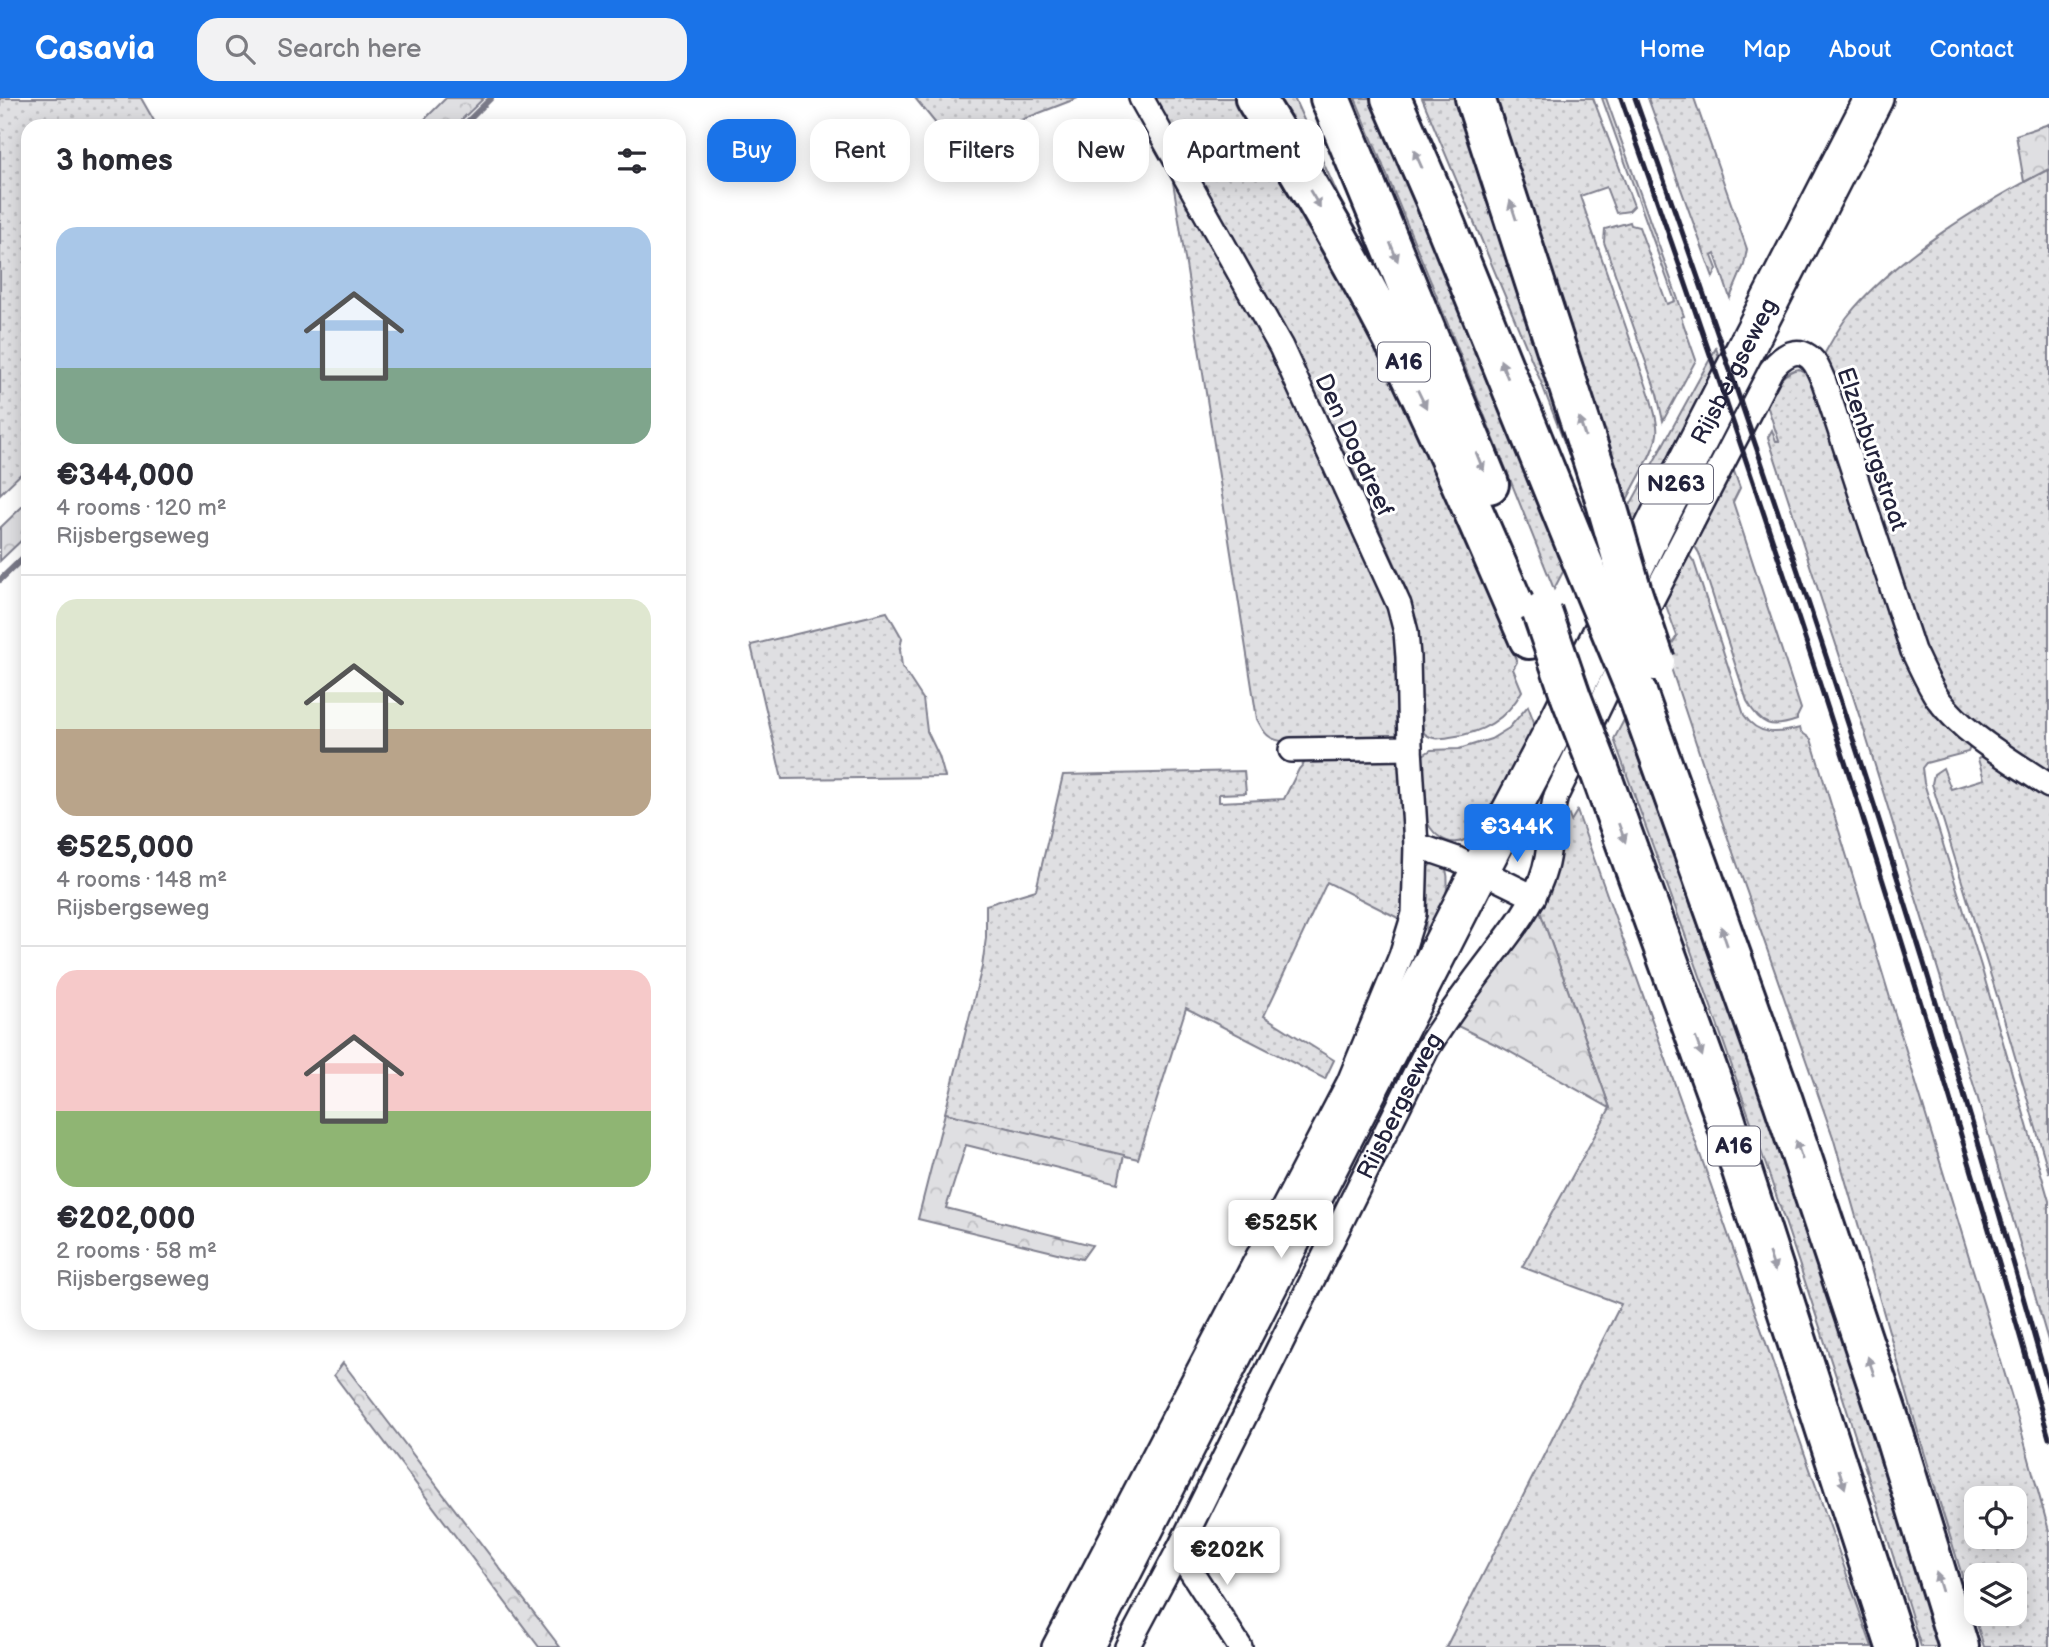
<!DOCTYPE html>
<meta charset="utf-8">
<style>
:root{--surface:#fff;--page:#f2f2f3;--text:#2b2b33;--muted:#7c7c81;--line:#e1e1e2;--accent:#1a73e8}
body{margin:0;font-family:"Balsamiq Sans",sans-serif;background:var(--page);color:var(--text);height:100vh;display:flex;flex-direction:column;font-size:26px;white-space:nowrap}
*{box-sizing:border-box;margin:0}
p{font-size:23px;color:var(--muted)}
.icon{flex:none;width:38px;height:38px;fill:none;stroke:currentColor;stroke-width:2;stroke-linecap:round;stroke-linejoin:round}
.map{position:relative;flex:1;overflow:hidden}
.side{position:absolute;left:21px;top:21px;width:665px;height:1211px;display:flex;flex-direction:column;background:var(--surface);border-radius:21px;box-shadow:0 4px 18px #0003}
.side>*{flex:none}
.hud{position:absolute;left:707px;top:21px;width:665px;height:63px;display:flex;gap:14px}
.tools{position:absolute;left:1964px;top:1388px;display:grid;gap:14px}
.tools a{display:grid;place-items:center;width:63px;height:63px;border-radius:14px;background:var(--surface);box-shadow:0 4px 18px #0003;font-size:35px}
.price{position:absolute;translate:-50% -60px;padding:0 16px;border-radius:7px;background:#fff;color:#222;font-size:23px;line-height:46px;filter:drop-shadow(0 2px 4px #0008)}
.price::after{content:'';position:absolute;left:50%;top:42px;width:21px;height:16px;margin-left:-10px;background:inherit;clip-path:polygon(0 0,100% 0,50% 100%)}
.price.on{background:var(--accent);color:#fff}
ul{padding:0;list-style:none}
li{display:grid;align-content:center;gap:14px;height:371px;padding:0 35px}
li+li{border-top:2px solid var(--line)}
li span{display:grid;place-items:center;height:217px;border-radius:21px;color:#555}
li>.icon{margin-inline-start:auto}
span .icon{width:126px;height:126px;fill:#fffc;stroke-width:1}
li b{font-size:30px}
h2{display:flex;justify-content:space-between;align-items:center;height:84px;padding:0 35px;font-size:30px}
.pill{padding:0 24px;border-radius:21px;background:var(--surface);box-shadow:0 4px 18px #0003;font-size:24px;line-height:63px}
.pill.on{background:var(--accent);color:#fff}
header{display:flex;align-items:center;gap:42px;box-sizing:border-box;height:98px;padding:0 35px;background:var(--accent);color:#fff}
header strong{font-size:33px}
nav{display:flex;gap:38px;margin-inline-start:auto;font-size:24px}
.search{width:490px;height:63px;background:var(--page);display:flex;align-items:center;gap:18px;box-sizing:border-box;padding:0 24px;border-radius:21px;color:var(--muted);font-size:26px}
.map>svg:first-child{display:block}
.grass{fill:url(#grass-dots);stroke:#80808e;stroke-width:2;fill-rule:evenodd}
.forest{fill:url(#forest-crowns);stroke:#80808e;stroke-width:2}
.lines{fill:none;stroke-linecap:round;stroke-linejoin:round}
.stream{stroke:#7a7a88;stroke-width:6}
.minor-casing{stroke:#22223b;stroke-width:28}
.primary-casing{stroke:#22223b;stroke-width:42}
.motorway-casing{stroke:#22223b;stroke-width:44}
.minor{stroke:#fff;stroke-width:23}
.primary{stroke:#fff;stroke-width:37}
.motorway{stroke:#fff;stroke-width:38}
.rail{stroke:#22223b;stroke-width:5}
.motorway-bridge-casing{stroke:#22223b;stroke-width:44;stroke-linecap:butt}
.motorway-bridge{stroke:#fff;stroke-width:38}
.oneway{fill:#9c9ca7}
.labels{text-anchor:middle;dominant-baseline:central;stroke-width:6;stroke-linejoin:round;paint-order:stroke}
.shield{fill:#fff;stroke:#646476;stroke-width:2}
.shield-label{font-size:23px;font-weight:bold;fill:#22223b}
.street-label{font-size:24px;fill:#22223b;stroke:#fff}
</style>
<header>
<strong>Casavia</strong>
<div class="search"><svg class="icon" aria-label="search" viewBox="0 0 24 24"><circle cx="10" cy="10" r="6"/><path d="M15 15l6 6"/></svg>Search here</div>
<nav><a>Home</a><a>Map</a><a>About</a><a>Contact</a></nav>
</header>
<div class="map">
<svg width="2049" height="1549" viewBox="0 0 2049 1549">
<defs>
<pattern id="grass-dots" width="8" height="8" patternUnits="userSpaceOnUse" patternTransform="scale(1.75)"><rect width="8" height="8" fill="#dfdfe2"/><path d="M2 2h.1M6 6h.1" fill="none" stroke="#bfbfc3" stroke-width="1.8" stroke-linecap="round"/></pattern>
<pattern id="forest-crowns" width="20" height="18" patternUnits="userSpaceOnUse" patternTransform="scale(1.75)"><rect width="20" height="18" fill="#dfdfe2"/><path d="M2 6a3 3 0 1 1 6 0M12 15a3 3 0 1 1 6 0" fill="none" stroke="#bfbfc3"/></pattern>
</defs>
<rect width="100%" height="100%" fill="#fff"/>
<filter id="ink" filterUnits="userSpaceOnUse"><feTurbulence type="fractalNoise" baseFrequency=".0143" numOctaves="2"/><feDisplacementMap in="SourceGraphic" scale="14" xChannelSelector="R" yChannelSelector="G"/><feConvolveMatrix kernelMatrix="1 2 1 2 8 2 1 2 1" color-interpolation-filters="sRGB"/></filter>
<g filter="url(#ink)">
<!-- grass -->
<g class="grass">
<path d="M0,0H141L157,28H28V369L0,396Z"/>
<path d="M915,0H1078L954,48Z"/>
<path d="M1152,0H1235L1266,49L1379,252L1464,436L1517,564L1513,571L1522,593C1507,621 1481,636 1450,639C1439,641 1432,642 1424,635L1421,623L1418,548L1415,523L1407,493L1356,378L1311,288Z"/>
<path d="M1264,0H1294L1400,234Z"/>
<path d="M1355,0H1373L1566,468L1554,491L1433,189Z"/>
<path d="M1422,0H1463L1586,401L1541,284Z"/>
<path d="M1490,0H1593L1634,108L1629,113L1616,115L1606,89L1580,98L1650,298C1653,310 1659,325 1657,336C1656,351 1634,387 1627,402L1581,279Z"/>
<path d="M1602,0H1606L1684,218L1681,219L1696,262L1663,323L1657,296L1604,144L1605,131L1630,124L1631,127L1639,129L1667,206L1675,203Z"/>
<path d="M1648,0H1694L1747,151L1744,167L1730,200L1715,156L1712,158L1717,171L1713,179Z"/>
<path d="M1171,71L1279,266L1395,517L1401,634L1393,640C1368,641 1287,651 1270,639C1263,635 1261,628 1257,621Z"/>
<path d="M2049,71V680L1978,632L1929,574L1822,260C1830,246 1838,231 1847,219C1895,158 1981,107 2049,71Z"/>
<path d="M1716,250L1723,271L1637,431L1629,409Z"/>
<path d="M1799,271L1810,277L1909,556L1971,647L1968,654L1926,665L1922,670L1924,685L1981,868L2049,1103V1246L1978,1001L1864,632L1768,339L1772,332L1776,343H1779L1766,304C1774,290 1781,274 1799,271Z"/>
<path d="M1731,365L1740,390L1733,404L1801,611L1797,619V622C1771,631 1761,628 1747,603L1699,455L1694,447L1693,442Z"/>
<path d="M1686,457H1689L1694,464L1744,617C1758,638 1777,636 1800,630L1801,634L1811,641L2013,1303L2049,1433V1549H1984L1918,1334L1833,1039L1722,723L1666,555L1677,538L1663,499ZM1976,1400H2014V1438H1976ZM1976,1477H2014V1516H1976Z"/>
<path d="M887,514L902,540L900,551L902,569L923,601L927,633L939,658L945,679L782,681L751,547Z"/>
<path d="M1528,608L1537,632L1475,734C1456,754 1434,742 1425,719L1422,663L1423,657L1431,652L1459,651L1491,641L1509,630Z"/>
<path d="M1624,622L1745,951L1820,1170L1939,1549H1921C1861,1351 1797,1155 1729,960C1692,853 1652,747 1614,641Z"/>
<path d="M1389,653L1404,663L1406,824L1327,784L1264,918L1334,962L1325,981L1186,910L1138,1061L945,1015L982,869L986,840V807L1036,792L1063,677L1244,673L1246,695L1219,696V704L1284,701L1299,671L1307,662Z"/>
<path d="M1984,656L2049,695V1075L2002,914L1932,686L1934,676L1943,670L1951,691L1984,681L1978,661Z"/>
<path d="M1563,702L1571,723L1577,713L1706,1073L1872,1549H1446L1621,1206L1522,1169L1610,1010L1537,805Z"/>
<path d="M1434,765L1446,771C1453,795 1436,821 1426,842L1424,776L1426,770Z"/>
</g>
<!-- forest -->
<g class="forest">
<path d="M446,0H484L455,28H418Z"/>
<path d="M2049,26V71L2024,84L2016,37Z"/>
<path d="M28,403V436L0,463V430Z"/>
<path d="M1537,805L1610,1010L1503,950L1445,922Z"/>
<path d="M945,1015L1124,1057L1118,1085L966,1047L946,1110L1092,1147L1082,1161L918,1121Z"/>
<path d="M343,1265L560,1549H539L334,1277Z"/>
</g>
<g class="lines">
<!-- stream -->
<g class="stream">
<path d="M463,28L491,0"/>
<path d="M0,482L28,455"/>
</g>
<defs>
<g id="minor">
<path d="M1640,525L1771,272C1782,258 1799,245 1814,264C1818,269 1821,278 1824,284L1913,553C1921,569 1928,586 1938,601C1966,638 2011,662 2049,688"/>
<path d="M1291,652L1410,650"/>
<path d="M1416,747L1457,761L1534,799"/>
<path d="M1178,1453L1240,1549"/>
<path d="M1054,1549L1349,984L1401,858L1414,816L1416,747L1410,650L1408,559L1406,534L1399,507L1281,249L1141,0"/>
<path id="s1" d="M1127,1549L1178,1453L1427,951C1447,919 1469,889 1492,859C1510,835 1530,811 1541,782C1552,755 1548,726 1556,698L1625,556"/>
</g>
<g id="primary">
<path id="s2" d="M1084,1549L1480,772L1557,626L1656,425L1874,0"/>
</g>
<g id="motorway">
<path d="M1255,0C1309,88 1361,177 1407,269C1451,358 1489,450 1529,541"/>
<path d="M1330,0L1489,386"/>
<path d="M1391,0L1435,101L1576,448"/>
<path d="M1475,0L1603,394"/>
<path d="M1637,595L1783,1003L1893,1333L1959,1549"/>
<path d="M1599,671L1723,1014L1896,1549"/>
</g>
</defs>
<!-- minor casing -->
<use href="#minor" class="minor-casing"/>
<!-- primary casing -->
<use href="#primary" class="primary-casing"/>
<!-- motorway casing -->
<use href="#motorway" class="motorway-casing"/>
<!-- minor -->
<use href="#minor" class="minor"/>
<!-- primary -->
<use href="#primary" class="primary"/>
<!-- motorway -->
<use href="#motorway" class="motorway"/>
<!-- rail -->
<g class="rail">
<path d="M1621,0C1777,442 1922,888 2049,1340"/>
<path d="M1635,0C1786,426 1928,855 2049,1291"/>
</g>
<defs>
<g id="motorway-bridge">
<path d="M1603,394L1632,494L1655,563"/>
<path d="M1576,448L1637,595"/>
<path d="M1542,514L1571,599L1599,671"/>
</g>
</defs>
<!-- motorway-bridge casing -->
<use href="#motorway-bridge" class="motorway-bridge-casing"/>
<!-- motorway-bridge -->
<use href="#motorway-bridge" class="motorway-bridge"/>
</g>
<!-- one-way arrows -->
<defs><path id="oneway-solid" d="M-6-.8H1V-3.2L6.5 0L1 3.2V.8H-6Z" transform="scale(1.75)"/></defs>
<g class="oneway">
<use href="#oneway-solid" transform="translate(1418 61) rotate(-114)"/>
<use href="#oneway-solid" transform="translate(1315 101) rotate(59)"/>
<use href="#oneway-solid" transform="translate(1513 112) rotate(-108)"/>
<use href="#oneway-solid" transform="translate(1394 154) rotate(68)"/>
<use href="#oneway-solid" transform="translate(1504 271) rotate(-112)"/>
<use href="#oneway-solid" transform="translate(1422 301) rotate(64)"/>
<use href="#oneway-solid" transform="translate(1582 329) rotate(-108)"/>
<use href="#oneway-solid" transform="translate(1480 364) rotate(68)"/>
<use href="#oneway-solid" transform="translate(1622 735) rotate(70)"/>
<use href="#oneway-solid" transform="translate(1724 838) rotate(-109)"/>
<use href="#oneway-solid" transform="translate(1699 949) rotate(70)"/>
<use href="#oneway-solid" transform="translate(1799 1052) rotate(-109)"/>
<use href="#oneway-solid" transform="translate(1772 1164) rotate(72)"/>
<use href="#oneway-solid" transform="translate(1871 1268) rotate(-109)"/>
<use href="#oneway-solid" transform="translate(1842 1381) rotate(72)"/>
<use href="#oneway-solid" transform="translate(1939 1484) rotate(-107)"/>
</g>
</g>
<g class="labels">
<!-- shield labels -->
<g class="shield">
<rect x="1378" y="244.5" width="52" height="39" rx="5"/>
<rect x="1639" y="366.5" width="74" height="39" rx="5"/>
<rect x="1708" y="1028.5" width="52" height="39" rx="5"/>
</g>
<g class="shield-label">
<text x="1404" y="264">A16</text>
<text x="1676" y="386">N263</text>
<text x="1734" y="1048">A16</text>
</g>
<!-- street labels -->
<g class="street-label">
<text stroke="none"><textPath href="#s2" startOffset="1432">Rijsbergseweg</textPath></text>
<text transform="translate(1354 347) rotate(65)">Den Dogdreef</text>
<text transform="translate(1872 351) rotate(71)">Elzenburgstraat</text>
<text stroke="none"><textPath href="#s1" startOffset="606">Rijsbergseweg</textPath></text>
</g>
</g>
</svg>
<div class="tools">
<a><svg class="icon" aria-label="locate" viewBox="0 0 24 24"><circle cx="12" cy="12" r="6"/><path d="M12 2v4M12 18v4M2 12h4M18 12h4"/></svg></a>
<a><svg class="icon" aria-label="layers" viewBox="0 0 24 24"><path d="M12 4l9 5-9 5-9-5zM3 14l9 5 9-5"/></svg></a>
</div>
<b class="price on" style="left:1517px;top:766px">€344K</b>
<b class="price" style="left:1281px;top:1162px">€525K</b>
<b class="price" style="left:1227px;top:1489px">€202K</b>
<div class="hud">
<a class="pill on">Buy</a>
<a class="pill">Rent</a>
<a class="pill">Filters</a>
<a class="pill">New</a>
<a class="pill">Apartment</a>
</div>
<section class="side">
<h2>3 homes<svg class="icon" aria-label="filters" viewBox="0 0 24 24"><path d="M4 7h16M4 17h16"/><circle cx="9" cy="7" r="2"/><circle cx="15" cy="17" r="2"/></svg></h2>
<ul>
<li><span style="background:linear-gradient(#a9c7e8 65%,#7fa58c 0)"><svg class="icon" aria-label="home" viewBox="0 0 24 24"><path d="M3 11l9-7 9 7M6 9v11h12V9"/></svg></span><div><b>€344,000</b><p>4 rooms · 120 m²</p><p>Rijsbergseweg</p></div></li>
<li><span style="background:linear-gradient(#dfe7d0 60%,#b9a48a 0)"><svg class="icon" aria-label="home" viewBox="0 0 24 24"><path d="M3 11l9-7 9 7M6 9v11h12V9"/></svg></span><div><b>€525,000</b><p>4 rooms · 148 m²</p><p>Rijsbergseweg</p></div></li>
<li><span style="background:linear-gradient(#f6c9c9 65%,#8fb573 0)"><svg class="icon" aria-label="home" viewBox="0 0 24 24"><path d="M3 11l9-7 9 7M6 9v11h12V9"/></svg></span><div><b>€202,000</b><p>2 rooms · 58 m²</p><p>Rijsbergseweg</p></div></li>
</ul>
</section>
</div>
